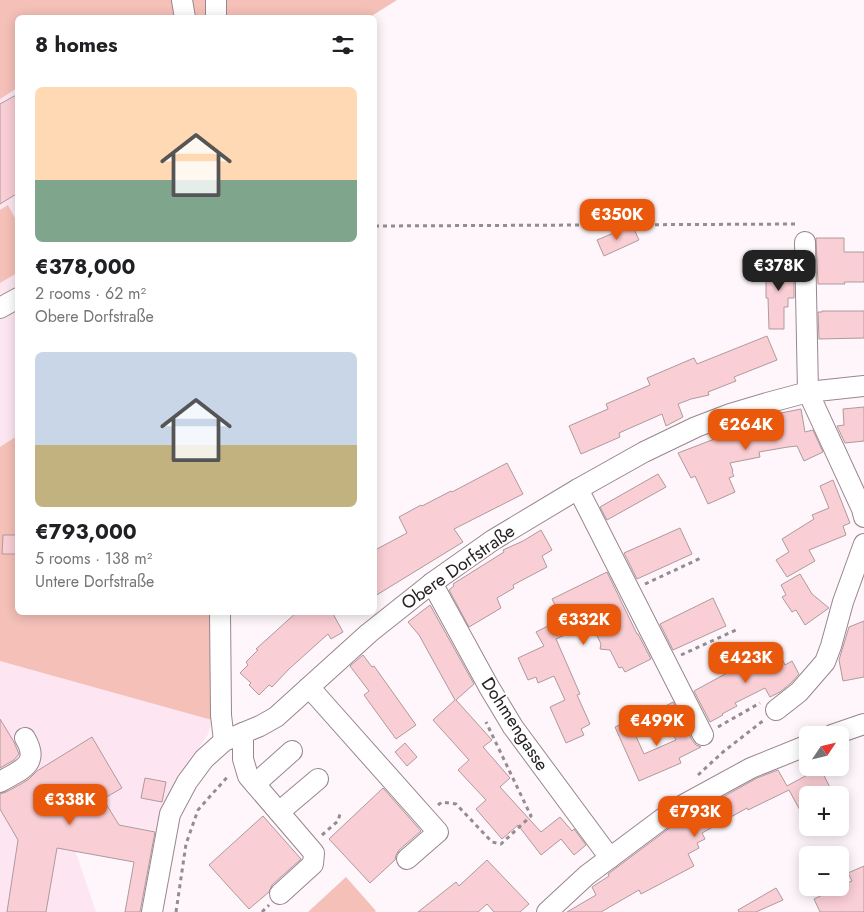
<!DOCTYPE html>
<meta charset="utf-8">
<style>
:root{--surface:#fff;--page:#f2f2f2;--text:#202124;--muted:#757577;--accent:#ea580c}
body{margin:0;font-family:Jost,sans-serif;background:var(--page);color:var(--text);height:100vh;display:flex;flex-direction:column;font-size:19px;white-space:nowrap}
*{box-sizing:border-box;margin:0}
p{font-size:16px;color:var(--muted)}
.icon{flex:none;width:28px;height:28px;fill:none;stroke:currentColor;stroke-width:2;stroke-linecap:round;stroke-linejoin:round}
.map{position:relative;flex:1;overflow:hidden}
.side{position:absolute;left:15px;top:15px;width:362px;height:600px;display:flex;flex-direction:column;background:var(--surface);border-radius:8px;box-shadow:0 2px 12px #0003}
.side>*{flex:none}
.needle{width:32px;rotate:55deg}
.controls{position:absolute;left:799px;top:726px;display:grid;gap:10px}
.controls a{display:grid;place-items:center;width:50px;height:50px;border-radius:8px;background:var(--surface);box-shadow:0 2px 12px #0003;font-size:25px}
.price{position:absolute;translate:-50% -42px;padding:0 11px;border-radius:10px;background:var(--accent);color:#fff;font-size:16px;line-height:32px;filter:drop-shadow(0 1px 2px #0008)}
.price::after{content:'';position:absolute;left:50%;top:30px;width:15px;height:11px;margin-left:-8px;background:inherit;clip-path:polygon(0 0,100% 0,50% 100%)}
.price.on{background:#222;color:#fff}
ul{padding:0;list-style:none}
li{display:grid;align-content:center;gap:10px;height:265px;padding:0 20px}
li span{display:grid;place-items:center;height:155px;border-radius:8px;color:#555}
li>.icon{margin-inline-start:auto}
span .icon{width:90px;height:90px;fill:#fffc;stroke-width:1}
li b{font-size:21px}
h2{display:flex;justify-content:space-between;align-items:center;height:60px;padding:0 20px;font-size:21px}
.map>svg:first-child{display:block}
.built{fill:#fde6f1}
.green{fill:#f4c0b8}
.building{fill:#f9ced4;stroke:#ae9a9d}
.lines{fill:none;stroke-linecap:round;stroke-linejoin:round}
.minor-casing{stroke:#98868e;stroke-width:22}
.path{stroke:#948c90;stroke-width:3;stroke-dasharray:4 4;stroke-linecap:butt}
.minor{stroke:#fff;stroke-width:20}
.labels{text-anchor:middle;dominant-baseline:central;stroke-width:4;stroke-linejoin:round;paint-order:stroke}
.street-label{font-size:18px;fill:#282125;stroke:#fff}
</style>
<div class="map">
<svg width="864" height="912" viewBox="0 0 864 912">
<rect width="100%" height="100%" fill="#fef6fa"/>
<!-- built -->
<path class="built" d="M12,0L18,18V612L212,720L208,734L191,760L158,832L82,817L75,850L96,912H0V3Z"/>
<!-- green -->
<g class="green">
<path d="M0,0H205L206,17L18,18L17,88L0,99Z"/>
<path d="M224,0H397L370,17L224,18Z"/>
<path d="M8,205L17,222V273L0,283V210Z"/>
<path d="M17,436L18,612L212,613V720L0,661V447Z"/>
<path d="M346,877L376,911L375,912H308Z"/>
</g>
<!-- building -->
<g class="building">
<path d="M18,94V193L0,204V104Z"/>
<path d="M634,229L639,240L604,256L597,240L621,230Z"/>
<path d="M816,238H844V252H864V282H844L845,284H818Z"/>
<path d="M766,264H794V298H788V307H784V329H769L768,298H766Z"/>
<path d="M822,311H864V338L819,339L818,312H822Z"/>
<path d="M767,336L777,360L734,377L736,381L708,392L709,395L691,399L678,404L683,417L666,426L662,414L619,433L620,437L581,454L569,426L608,409L606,404L650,385L647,378L694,358L697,364Z"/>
<path d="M864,407V441L845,443L837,426L844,425L843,409Z"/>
<path d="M801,409L805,432L813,430L823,452L804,461L797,446L788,447L759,452L760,457L730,463L733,471L732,472L734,476L729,478L735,492L708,504L695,476L691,478L678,453L725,435V433L754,427L753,421L781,416V413Z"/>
<path d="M507,463L523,494L454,529L463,542L375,596V550L407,533L399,517L421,505L422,506L451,491L452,492Z"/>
<path d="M658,474L666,487L607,520L600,507Z"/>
<path d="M833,480L850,523L843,526L846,535L809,550L815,561L787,577L776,560L789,552L782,539L814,519L812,515L829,508L820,486Z"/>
<path d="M680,528L692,554L637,579L624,553Z"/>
<path d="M541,530L552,550L542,556L547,567L513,585L514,588L497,598L501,608L469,627L449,590L454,586L453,584L504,552L503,550L523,541Z"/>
<path d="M3,535H18V554H2Z"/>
<path d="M607,572L637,634H638L651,659L625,672L622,667L619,668L610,650L600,649L601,644L591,623L556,639L580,694L577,695L590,724L581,729L584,735L566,743L550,707L565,700L554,676L538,683L536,677L528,680L518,658L544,646L536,632L562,619L552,599Z"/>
<path d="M800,574L812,594L829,608L805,625L796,610L792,612L782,597L786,595L781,585Z"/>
<path d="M713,598L726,626L673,650L660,624Z"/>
<path d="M430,605L474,684L456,700L492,740L483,747L510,778L500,787L541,832L560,817L572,831L574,829L586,845L574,855L561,839L541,855L518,825L502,839L476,809L486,800L458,770L469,760L433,720L455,700L419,635L408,622Z"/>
<path d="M297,612H332L343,632L331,639L328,634L289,669L272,687L269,685L259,695L249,685L251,683L240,673L248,665L246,662L258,650L256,649Z"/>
<path d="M864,621V677L843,681L839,660L849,627Z"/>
<path d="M779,653L785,665L792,661L799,674L791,683L780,692L770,697L765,688L735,703L737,706L722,714L723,715L710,722L694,691L762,654L764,659Z"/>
<path d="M363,655L372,667L374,666L416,725L396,739L364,695L369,691L350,666Z"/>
<path d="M673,702L692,740L696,745L701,747L679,758L681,763L639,781L615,727L629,721L644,754L676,740L670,728L673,727L662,708Z"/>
<path d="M0,719L14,742L19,754L14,760L0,768Z"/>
<path d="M92,737L122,788L103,799L119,825L155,832L140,912H125L134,862L57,848L46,912H7L18,840L0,809V794L6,792L21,784L29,779L37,771Z"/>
<path d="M405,743L417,757L407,766L395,752Z"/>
<path d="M820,768L834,795H808V825L789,790L748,810L747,808L702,833L705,839L697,843L699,848L688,854L694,866L641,894L639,890L601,912H567L596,895L592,887L609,876L608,874L675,824L696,812L757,778L778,770L787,786Z"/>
<path d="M145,778L166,782L162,802L141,798Z"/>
<path d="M383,788L421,831L399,850L396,855L395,860L370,883L329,839Z"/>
<path d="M263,816L301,859L272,885L269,892L249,909L209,865Z"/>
<path d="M487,860L529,904L520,912H494L487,904L478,912H418L456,882L459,886Z"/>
<path d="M864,866V912H820L814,899L837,888H840V886L852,881L848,873Z"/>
<path d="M776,888L783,900L756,912H739L738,910Z"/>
</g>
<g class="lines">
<defs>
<g id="minor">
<path d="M182,0L185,18"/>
<path d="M216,0V18"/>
<path d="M805,242L808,392L862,509L864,517"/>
<path d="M0,308L18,298"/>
<path d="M578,489L703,735"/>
<path d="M432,583L489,687L513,727L610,858"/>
<path d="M220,612L221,715L224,741"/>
<path d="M309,687L438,832L407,859"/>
<path d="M776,710L799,692L825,662L831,646L843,602L864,544"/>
<path d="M243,733V759L248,776L314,853L313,864L280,894"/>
<path d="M832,735L864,724"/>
<path d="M0,782C20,770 41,765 25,738"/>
<path d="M255,784L292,751"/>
<path d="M279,812L318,779"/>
<path d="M152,912L170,814L187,782L204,759L224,741L260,726L276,717L369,633L432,583L493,540L578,489L644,452L696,427L730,414L767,403L808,392L864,386"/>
<path d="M547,912L587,875L674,810L751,768L808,745"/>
</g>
</defs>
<!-- minor casing -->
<use href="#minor" class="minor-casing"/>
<!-- path -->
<g class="path">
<path d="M375,226L799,224"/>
<path d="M645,584L701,558"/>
<path d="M681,655L736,630"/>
<path d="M718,727L760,703"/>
<path d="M698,775L723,752L764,720"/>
<path d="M438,805L442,802L456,804L492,842L501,844L531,816L486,722"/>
<path d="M322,835L338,821L340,814"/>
<path d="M176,912L186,844L198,810L229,775"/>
<path d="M262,912L269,905"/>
</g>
<!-- minor -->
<use href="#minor" class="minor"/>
</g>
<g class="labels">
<!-- street labels -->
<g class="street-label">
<text transform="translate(458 567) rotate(-35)">Obere Dorfstraße</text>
<text transform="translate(515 724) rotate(57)">Dohmengasse</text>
</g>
</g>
</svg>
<div class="controls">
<a><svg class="needle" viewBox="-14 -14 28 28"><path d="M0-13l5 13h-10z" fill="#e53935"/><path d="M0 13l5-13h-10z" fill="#757577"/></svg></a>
<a>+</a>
<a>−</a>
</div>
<b class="price" style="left:617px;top:241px">€350K</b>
<b class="price on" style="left:779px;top:292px">€378K</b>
<b class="price" style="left:746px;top:451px">€264K</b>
<b class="price" style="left:584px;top:646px">€332K</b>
<b class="price" style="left:746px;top:684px">€423K</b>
<b class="price" style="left:657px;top:747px">€499K</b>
<b class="price" style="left:70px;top:826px">€338K</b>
<b class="price" style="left:695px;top:838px">€793K</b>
<section class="side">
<h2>8 homes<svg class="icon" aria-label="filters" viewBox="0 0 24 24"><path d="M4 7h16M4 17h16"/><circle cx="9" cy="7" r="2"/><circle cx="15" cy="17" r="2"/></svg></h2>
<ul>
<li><span style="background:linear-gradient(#ffd9b3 60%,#7fa58c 0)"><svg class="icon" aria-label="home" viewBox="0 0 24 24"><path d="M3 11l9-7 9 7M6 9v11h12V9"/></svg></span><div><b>€378,000</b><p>2 rooms · 62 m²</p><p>Obere Dorfstraße</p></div></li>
<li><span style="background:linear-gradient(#c9d6e8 60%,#c2b280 0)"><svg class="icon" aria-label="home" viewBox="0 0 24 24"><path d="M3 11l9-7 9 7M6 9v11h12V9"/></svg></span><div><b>€793,000</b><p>5 rooms · 138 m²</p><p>Untere Dorfstraße</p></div></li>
</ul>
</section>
</div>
